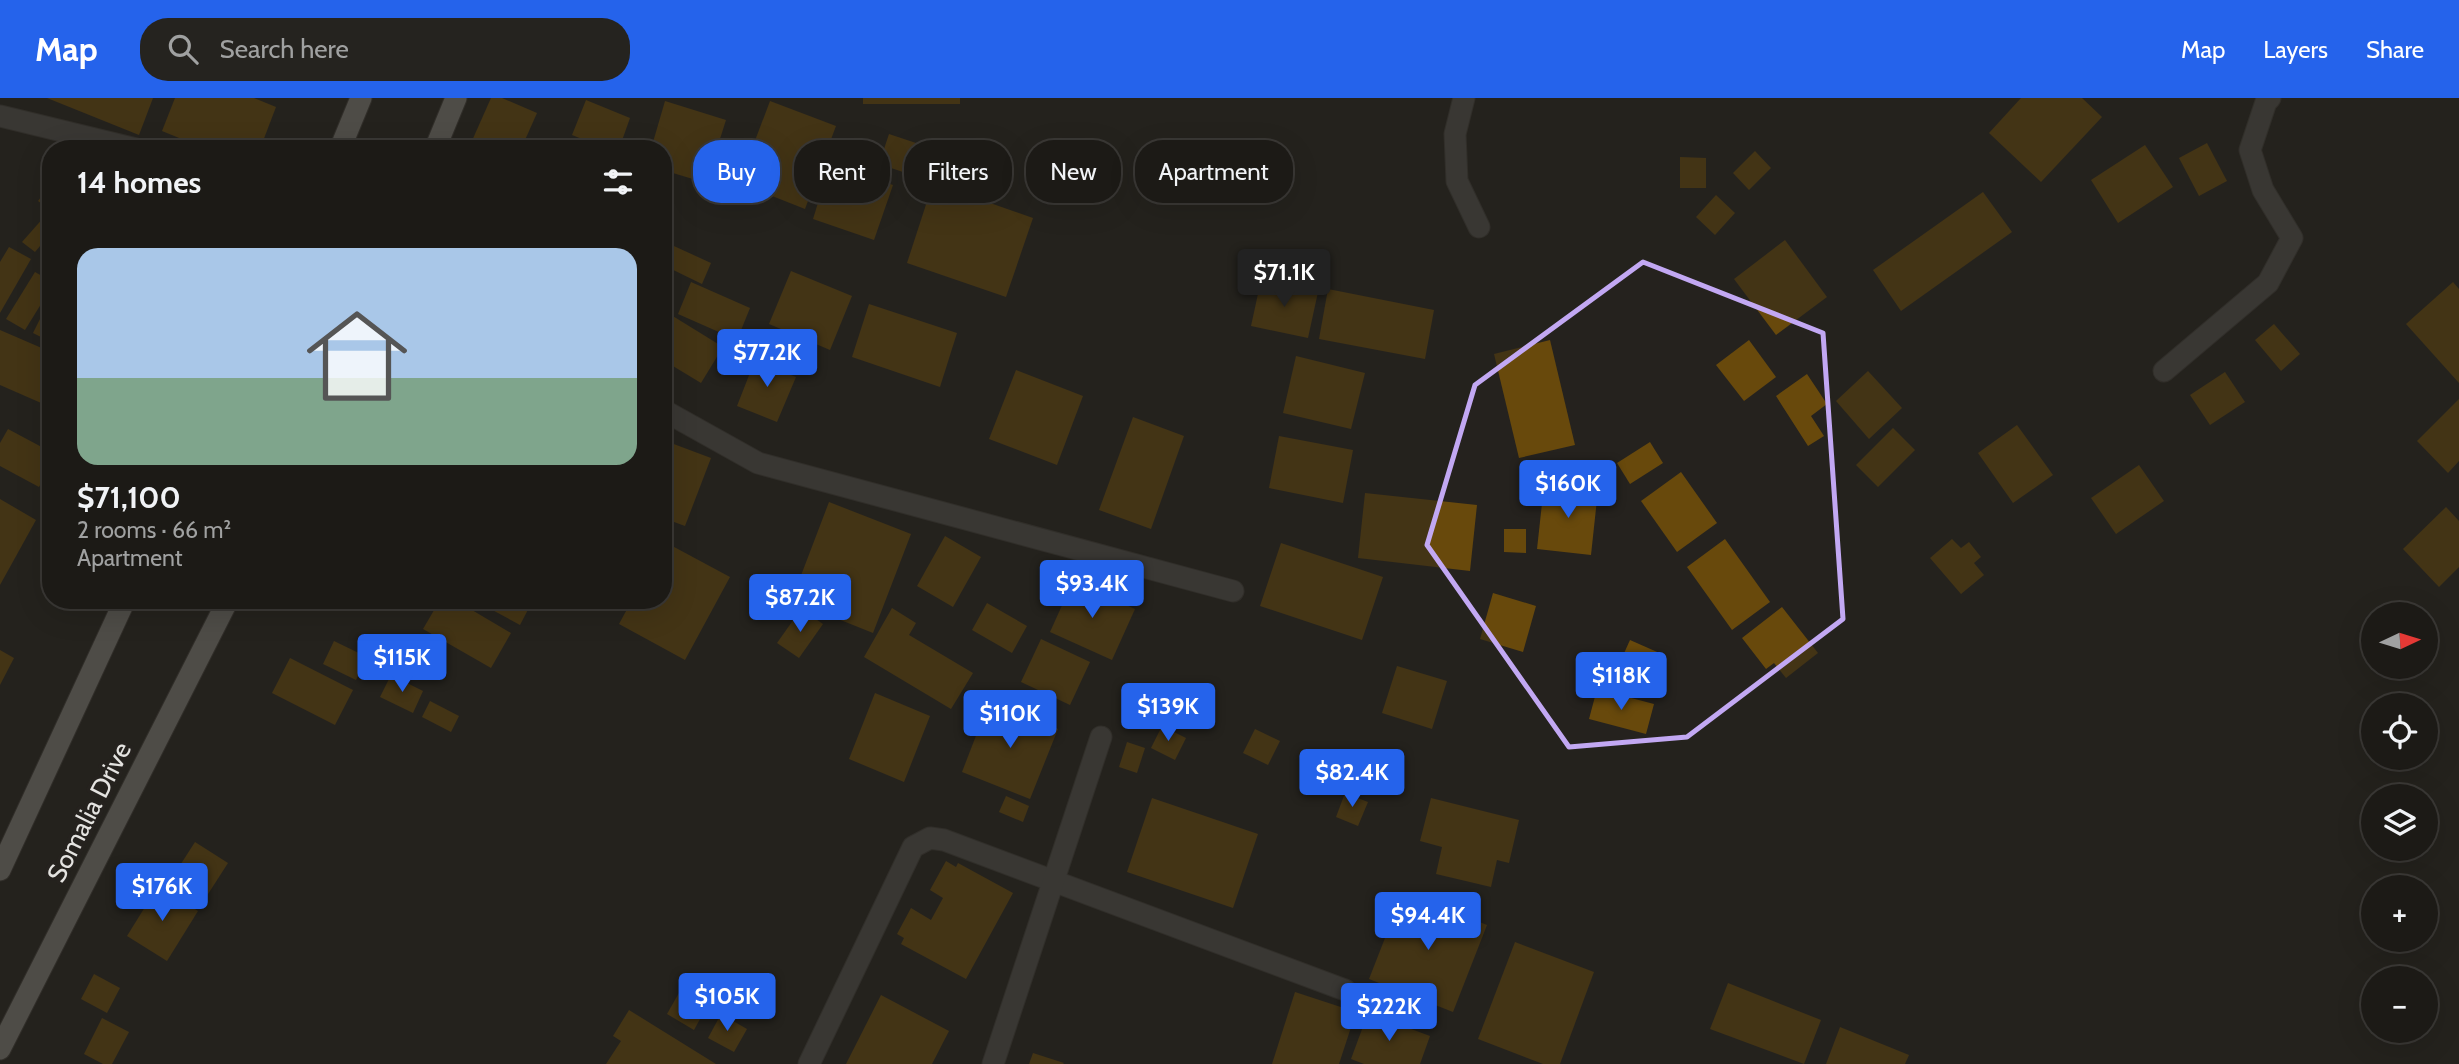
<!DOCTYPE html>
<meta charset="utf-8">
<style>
:root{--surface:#1c1a16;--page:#25231f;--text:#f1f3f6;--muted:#a0a1a1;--line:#3a3835;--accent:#2563eb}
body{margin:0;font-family:Cabin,sans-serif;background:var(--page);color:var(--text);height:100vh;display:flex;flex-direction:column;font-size:26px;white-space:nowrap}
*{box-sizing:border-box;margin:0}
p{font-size:23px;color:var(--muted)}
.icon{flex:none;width:38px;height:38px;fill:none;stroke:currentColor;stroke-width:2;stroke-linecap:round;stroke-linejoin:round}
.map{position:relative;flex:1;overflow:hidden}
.side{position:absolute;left:42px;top:42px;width:630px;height:469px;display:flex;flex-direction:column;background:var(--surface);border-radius:28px;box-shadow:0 7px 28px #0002,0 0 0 2px var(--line)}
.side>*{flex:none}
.guide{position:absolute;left:693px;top:42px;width:665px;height:63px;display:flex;gap:14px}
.needle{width:46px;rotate:86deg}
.buttons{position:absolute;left:2361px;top:504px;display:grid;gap:14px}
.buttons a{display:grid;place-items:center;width:77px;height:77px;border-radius:50%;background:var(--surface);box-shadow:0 7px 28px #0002,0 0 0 2px var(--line);font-size:35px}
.price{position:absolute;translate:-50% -60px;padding:0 16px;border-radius:7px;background:var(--accent);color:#fff;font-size:23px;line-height:46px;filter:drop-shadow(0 2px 4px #0008)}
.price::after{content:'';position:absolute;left:50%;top:42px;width:21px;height:16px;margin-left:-10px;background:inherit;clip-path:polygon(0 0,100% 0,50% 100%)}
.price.current{background:#222;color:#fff}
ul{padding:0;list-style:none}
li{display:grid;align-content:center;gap:14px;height:371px;padding:0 35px}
li span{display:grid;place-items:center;height:217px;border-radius:21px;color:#555}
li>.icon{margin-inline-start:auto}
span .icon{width:126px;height:126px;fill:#fffc;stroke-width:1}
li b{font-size:30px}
h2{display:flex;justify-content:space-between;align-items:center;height:84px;padding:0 35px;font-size:30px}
.chip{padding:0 24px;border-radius:28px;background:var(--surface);box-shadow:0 7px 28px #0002,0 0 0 2px var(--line);font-size:24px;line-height:63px}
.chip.current{background:var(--accent);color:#fff}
header{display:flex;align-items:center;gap:42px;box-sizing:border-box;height:98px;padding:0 35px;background:var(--accent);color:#fff}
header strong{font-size:33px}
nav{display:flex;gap:38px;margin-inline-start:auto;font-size:24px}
.search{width:490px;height:63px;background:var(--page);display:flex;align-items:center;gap:18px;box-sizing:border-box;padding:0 24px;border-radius:28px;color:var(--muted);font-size:26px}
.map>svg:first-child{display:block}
.building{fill:#68490c}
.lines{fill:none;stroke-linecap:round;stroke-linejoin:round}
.minor-casing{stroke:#403d39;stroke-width:23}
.major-casing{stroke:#403d39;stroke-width:23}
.minor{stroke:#52514f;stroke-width:21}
.major{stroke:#817e7a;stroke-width:21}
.marked{fill:none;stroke:#c2a8f3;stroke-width:5;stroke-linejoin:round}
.labels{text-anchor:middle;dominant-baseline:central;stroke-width:7;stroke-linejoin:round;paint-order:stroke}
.street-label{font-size:26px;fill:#e4e3e0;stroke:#25221e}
</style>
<header>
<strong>Map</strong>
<div class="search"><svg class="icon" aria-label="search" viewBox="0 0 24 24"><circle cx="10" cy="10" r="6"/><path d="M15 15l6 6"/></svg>Search here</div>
<nav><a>Map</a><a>Layers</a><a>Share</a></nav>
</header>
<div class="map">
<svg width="2459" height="966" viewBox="0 0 2459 966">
<rect width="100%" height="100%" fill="#25221e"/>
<!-- building -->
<g class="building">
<path d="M47,0H153L139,37Z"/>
<path d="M175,0H254L276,9L260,51H206L162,33Z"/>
<path d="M491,0H502L537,15L521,51H482L471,45Z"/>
<rect x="863" y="0" width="97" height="6"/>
<path d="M2021,0H2082L2102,19L2041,84L1989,35Z"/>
<path d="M586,2L630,20L619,51H607L572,37Z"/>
<path d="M665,3L726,22L706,85L663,72V51H651Z"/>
<path d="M770,3L836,28L805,111L739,85Z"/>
<path d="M889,36L925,48L915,78L879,66Z"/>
<path d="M2207,45L2227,83L2199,98L2179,60Z"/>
<path d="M2145,47L2173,89L2118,125L2091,82Z"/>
<path d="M1755,53L1771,70L1749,92L1733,75Z"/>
<path d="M1680,59L1706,60V90H1680Z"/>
<path d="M830,66L893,87L874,142L813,121Z"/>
<path d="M933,85L1033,120L1006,199L907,165Z"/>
<path d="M51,86V113L38,103Z"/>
<path d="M1983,94L2012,134L1901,213L1873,172Z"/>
<path d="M1716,97L1735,115L1715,137L1696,119Z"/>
<path d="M45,118L51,123V135L35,154L22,144Z"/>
<path d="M1785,142L1827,199L1776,237L1734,181Z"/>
<path d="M663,143L711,165L702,186L663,167Z"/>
<path d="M9,149L31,161L0,215V164Z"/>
<path d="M791,173L852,198L830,252L769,226Z"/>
<path d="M35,174L51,183V190L25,232L6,221Z"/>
<path d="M1261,182L1318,194L1308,240L1251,228Z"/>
<path d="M691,184L750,210L737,242L678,216Z"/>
<path d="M2453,184L2459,191V285L2406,226Z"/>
<path d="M1328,191L1434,212L1425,261L1319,241Z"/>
<path d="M51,199V244L33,235Z"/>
<path d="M869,206L957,235L940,289L852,259Z"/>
<path d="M663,212L723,249L701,285L663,262Z"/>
<path d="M2274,226L2300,256L2281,273L2255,242Z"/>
<path d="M0,232L51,254L48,308L0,287Z"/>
<path d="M1550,242L1575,347L1519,360L1494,256Z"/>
<path d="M1749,242L1776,279L1744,303L1716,267Z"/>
<path d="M770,256L788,263L783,274L796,279L777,324L737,308L755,262L765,267Z"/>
<path d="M1296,258L1365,275L1351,331L1283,315Z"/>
<path d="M1016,272L1083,298L1057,367L989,341Z"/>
<path d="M1868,273L1902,310L1869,341L1836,303Z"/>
<path d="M2225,274L2245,304L2210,327L2190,297Z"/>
<path d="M1807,276L1827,306L1811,318L1824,338L1808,348L1776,298Z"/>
<path d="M2459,301V363L2448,375L2417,343Z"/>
<path d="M1133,319L1184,338L1151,431L1099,412Z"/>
<path d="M2017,327L2053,377L2013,405L1978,355Z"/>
<path d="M1893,330L1915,352L1878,389L1856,367Z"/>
<path d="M8,331L51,354V367L39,389L0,368V345Z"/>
<path d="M1279,338L1353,352L1343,405L1269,390Z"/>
<path d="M663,342L711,360L685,428L663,420Z"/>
<path d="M1650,344L1663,365L1630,386L1617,365Z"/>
<path d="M2139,367L2164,403L2116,436L2091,400Z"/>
<path d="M1681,374L1717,425L1677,454L1641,403Z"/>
<path d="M1544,387L1598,392L1591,457L1537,451Z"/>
<path d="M1365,395L1477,407L1470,473L1358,460Z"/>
<path d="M0,401L36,422L0,487Z"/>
<path d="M829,404L911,436L873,535L823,515L829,500L797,488Z"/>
<path d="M2446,409L2459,423V469L2439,489L2403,451Z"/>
<path d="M1504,431H1526V455L1504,454Z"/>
<path d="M945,438L981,459L953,509L917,488Z"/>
<path d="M1725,441L1770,504L1732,532L1687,469Z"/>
<path d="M1952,441L1961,450L1969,444L1981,459L1974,465L1984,477L1961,496L1930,460Z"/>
<path d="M663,443L730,479L685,562L619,526L632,502H663Z"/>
<path d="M1281,445L1383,479L1362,542L1260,508Z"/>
<path d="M1073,483L1135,511L1112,562L1050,534Z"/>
<path d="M1493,495L1536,508L1523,554L1480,541Z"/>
<path d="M440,502H455L511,535L491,570L423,531Z"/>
<path d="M474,502H533L520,527Z"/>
<path d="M987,505L1027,528L1012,555L972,532Z"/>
<path d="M1782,509L1818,555L1786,580L1774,565L1766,571L1742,540Z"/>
<path d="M892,510L916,525L909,537L973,575L951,611L864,559Z"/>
<path d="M801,511L823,526L799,560L777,545Z"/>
<path d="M1041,541L1090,564L1070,607L1021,584Z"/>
<path d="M1630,542L1664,557L1647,597L1612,582Z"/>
<path d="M334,543L367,559L356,582L323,566Z"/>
<path d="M0,552L14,560L0,587Z"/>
<path d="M290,560L353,592L335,627L272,595Z"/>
<path d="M1397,568L1447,583L1432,631L1382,615Z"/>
<path d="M391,577L423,593L413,615L380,599Z"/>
<path d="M1597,591L1654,606L1646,636L1589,621Z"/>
<path d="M875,595L930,618L904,684L849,661Z"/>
<path d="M430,603L459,618L451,634L422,619Z"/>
<path d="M989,604L1058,631L1030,701L962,674Z"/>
<path d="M1162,628L1186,640L1175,662L1151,650Z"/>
<path d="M1255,631L1280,643L1268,667L1243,655Z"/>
<path d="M1127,644L1145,650L1137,675L1119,669Z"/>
<path d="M1345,695L1368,704L1358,728L1336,719Z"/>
<path d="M1006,698L1029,708L1023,724L999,714Z"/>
<path d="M1152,700L1258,736L1233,810L1127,774Z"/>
<path d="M1431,700L1519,722L1509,765L1497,762L1491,789L1436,776L1442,749L1420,743Z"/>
<path d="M195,744L228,765L201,807L168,786Z"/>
<path d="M946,763L956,769L958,765L1013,795L966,881L901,846L904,840L897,836L911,810L931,822L943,800L930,792Z"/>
<path d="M158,788L198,813L167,863L127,838Z"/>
<path d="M1403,794L1487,827L1453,914L1369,881Z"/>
<path d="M1515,844L1594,874L1560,966H1543L1478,941Z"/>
<path d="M94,876L120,890L107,915L81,901Z"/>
<path d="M1728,885L1821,922L1804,966L1710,931Z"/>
<path d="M684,886L711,901L694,932L667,916Z"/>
<path d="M1295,894L1356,914L1339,966H1272Z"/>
<path d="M881,897L949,933L932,966H846Z"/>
<path d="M629,912L716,966H606L621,943L613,938Z"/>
<path d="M1368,915L1430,938L1420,966H1364L1351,961Z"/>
<path d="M721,916L747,931L734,954L708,940Z"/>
<path d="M102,920L129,934L112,966H103L84,956Z"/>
<path d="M1840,929L1909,957L1905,966H1826Z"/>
<path d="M1033,955L1064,965L1063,966H1029Z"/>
</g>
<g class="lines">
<defs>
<g id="minor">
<path d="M1464,0L1455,36L1457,83L1479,129"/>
<path d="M0,18L136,51"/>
<path d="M2164,273L2268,185L2292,140L2263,92L2250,52L2266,4L2270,0"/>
<path d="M663,312L758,365L1233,493"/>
<path d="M809,966L913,749L930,740L944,742L1345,892"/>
<path d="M993,966L1101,639"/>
</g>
<g id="major">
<path d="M340,51L361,0"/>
<path d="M435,51L456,0"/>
<path d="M0,772L125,502"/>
<path d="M0,951L228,502"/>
</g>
</defs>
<!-- minor casing -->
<use href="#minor" class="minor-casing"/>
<!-- major casing -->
<use href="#major" class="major-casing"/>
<!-- minor -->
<use href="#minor" class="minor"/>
<!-- major -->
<use href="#major" class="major"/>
</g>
<!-- marked area -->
<path d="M0 0H2459V966H0ZM1643,164L1823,235L1843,521L1687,639L1569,649L1427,447L1475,287Z" fill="#25221e" fill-opacity=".55" fill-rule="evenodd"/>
<path class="marked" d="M1643,164L1823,235L1843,521L1687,639L1569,649L1427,447L1475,287Z"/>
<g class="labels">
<!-- street labels -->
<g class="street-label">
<text transform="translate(89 714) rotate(-63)">Somalia Drive</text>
</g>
</g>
</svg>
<div class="buttons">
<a><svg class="needle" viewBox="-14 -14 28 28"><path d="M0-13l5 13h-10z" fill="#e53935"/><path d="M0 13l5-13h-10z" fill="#a0a1a1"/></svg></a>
<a><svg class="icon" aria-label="locate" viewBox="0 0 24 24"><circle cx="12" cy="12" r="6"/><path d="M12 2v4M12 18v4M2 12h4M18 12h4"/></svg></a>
<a><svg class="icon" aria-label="layers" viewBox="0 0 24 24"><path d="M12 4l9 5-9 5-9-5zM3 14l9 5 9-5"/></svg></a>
<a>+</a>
<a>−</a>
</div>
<b class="price current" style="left:1284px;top:211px">$71.1K</b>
<b class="price" style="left:767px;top:291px">$77.2K</b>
<b class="price" style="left:1568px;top:422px">$160K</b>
<b class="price" style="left:1092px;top:522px">$93.4K</b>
<b class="price" style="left:800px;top:536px">$87.2K</b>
<b class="price" style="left:402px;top:596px">$115K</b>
<b class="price" style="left:1621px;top:614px">$118K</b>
<b class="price" style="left:1168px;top:645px">$139K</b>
<b class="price" style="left:1010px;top:652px">$110K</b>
<b class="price" style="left:1352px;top:711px">$82.4K</b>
<b class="price" style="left:162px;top:825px">$176K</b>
<b class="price" style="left:1428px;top:854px">$94.4K</b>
<b class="price" style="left:727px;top:935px">$105K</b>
<b class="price" style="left:1389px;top:945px">$222K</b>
<div class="guide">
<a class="chip current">Buy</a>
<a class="chip">Rent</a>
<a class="chip">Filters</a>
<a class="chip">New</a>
<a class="chip">Apartment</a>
</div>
<section class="side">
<h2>14 homes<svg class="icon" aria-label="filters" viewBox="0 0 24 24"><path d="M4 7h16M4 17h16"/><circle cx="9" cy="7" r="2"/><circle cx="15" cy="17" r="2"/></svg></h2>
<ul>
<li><span style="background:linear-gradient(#a9c7e8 60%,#7fa58c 0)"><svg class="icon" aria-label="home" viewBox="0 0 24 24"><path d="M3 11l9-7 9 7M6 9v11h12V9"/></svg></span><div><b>$71,100</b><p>2 rooms · 66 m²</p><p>Apartment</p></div></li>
</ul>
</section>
</div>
